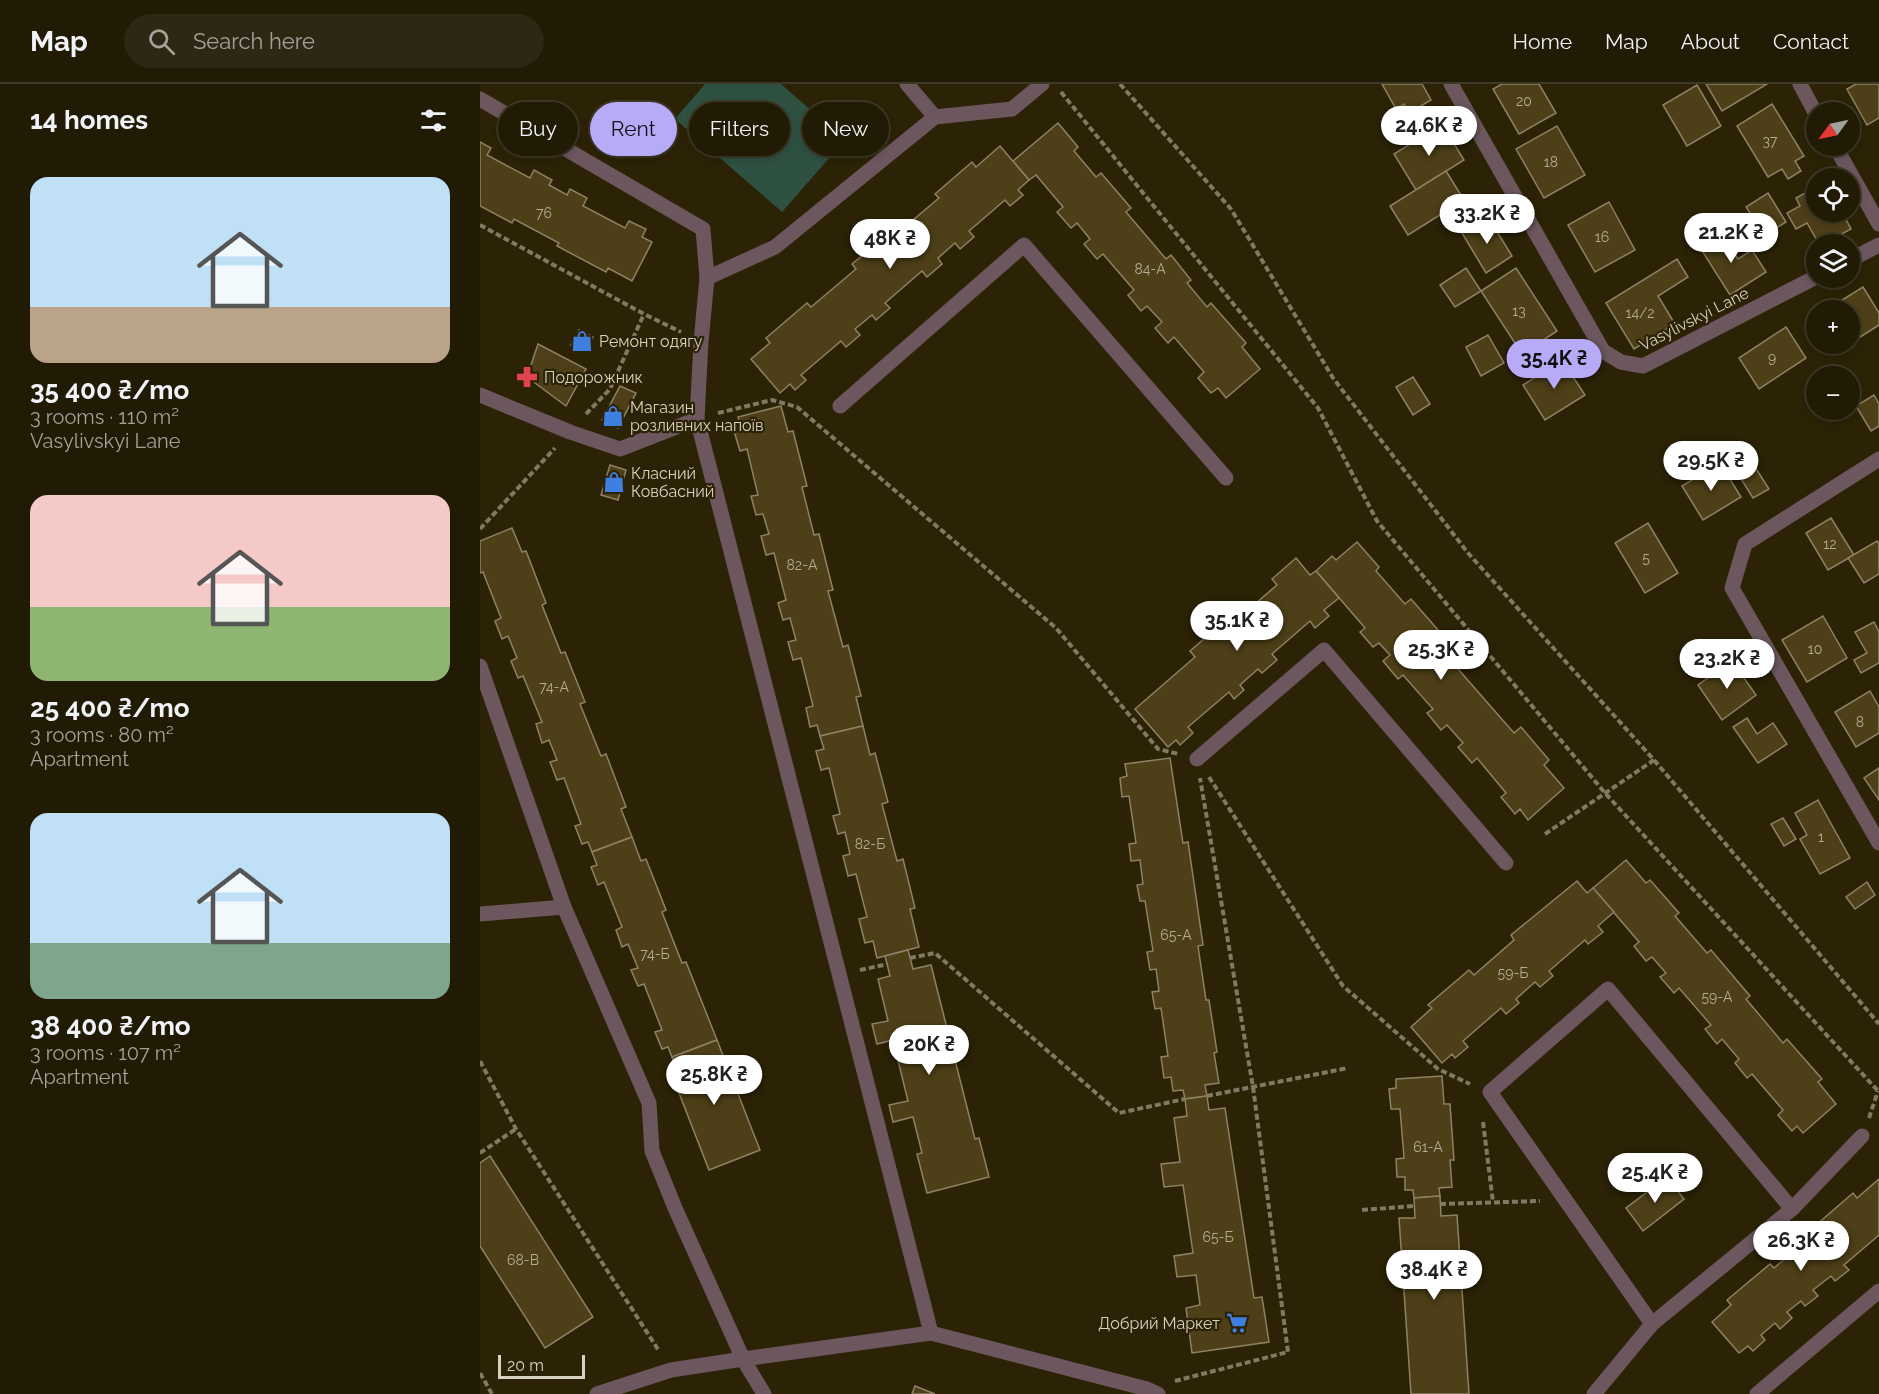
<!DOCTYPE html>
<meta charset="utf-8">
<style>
:root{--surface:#211a04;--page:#2d2713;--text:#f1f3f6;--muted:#a2a19a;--line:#3e3826;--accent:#b7abf8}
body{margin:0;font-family:Raleway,sans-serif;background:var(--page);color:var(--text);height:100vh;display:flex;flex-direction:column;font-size:22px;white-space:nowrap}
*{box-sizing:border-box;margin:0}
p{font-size:20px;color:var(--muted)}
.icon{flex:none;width:33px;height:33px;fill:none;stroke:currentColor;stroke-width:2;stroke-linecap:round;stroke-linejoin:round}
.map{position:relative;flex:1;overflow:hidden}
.drawer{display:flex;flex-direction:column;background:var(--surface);width:480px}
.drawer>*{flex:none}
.top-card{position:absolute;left:18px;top:18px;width:570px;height:54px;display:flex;gap:12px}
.needle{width:39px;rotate:237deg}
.fabs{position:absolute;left:1326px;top:18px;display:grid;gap:12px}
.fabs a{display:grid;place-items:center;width:54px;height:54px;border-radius:50%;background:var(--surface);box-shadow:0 3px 9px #0003,0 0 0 2px var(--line);font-size:30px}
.scale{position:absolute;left:18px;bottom:15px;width:87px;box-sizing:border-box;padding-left:6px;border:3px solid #d7d1c1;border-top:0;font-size:16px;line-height:21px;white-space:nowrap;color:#d7d1c1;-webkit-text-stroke:4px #2c2206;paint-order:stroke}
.price{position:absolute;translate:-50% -51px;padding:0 14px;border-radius:21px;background:#fff;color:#222;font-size:20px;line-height:39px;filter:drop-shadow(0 2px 3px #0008)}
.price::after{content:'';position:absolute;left:50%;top:36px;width:18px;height:14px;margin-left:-9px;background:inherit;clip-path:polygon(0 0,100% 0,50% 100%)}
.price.active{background:var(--accent);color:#111}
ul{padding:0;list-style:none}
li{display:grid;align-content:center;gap:12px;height:318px;padding:0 30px}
li span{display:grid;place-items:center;height:186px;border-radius:18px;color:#555}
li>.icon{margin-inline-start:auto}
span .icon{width:108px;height:108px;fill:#fffc;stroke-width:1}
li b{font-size:26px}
h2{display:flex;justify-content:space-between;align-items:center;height:72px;padding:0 30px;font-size:26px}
.chip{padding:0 21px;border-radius:27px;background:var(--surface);box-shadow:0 3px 9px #0003,0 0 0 2px var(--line);font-size:21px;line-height:54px}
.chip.active{background:var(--accent);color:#111}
header{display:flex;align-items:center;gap:36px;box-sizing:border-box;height:84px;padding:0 30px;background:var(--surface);border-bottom:2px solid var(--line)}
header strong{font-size:28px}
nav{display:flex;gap:33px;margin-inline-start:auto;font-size:21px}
.search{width:420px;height:54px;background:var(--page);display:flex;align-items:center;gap:15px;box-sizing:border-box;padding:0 21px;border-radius:33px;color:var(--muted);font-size:22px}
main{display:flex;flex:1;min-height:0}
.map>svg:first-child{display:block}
.green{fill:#2f5141}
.building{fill:#4d3f17;stroke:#8e8264;stroke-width:1.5}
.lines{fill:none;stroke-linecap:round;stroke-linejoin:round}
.path{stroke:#817963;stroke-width:4;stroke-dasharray:6 3;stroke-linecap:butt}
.service{stroke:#6b575d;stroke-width:15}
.minor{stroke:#6b575d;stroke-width:15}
.labels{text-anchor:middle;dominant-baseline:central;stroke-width:4.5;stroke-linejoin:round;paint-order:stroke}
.number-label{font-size:14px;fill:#b4ac96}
.street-label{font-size:16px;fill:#d7d1c1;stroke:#2c2206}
.poi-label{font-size:16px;fill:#d7d1c1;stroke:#2c2206;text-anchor:start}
</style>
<header>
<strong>Map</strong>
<div class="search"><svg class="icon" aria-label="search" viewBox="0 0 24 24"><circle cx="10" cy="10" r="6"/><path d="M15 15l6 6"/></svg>Search here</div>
<nav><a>Home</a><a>Map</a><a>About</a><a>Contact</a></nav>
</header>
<main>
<section class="drawer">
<h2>14 homes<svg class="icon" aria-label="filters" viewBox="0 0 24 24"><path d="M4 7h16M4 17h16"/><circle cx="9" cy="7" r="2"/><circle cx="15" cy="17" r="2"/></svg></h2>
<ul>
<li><span style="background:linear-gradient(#bfe0f5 70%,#b9a48a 0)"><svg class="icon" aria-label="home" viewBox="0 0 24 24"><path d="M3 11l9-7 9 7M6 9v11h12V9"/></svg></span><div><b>35 400 ₴/mo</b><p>3 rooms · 110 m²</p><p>Vasylivskyi Lane</p></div></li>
<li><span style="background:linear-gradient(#f6c9c9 60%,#8fb573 0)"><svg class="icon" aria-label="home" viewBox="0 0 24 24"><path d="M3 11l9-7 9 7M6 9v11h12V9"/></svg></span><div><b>25 400 ₴/mo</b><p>3 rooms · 80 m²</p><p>Apartment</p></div></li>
<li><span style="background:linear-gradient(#bfe0f5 70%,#7fa58c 0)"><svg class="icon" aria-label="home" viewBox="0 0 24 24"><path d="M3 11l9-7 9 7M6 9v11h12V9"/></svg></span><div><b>38 400 ₴/mo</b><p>3 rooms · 107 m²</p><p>Apartment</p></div></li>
</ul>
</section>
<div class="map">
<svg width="1399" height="1310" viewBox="0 0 1399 1310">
<rect width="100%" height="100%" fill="#2c2206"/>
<!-- green -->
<path class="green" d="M225,0H301L365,56L302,128L195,35Z"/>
<!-- building -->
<g class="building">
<path d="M902,0H942L951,16L929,29L924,20L916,25Z"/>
<path d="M1022,0H1059L1076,29L1039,50L1013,5Z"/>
<path d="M1226,0H1287L1242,27Z"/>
<path d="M1376,0H1399V34L1387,41L1367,5Z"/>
<path d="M1217,1L1241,42L1207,62L1183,21Z"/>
<path d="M1292,20L1324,72L1315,77L1321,87L1308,95L1302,85L1288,93L1257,42Z"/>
<path d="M578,39L598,63L594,67L616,93L621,89L651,124L646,128L686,175L691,171L711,196L707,199L727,223L731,219L766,259L762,263L780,285L746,314L738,304L731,309L718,294L724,288L694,253L688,259L675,244L682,238L667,222L661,227L648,211L654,206L623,170L617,175L604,160L610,155L597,139L591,144L577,128L583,123L556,91L549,96L533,77Z"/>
<path d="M962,40L984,76L936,106L914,70Z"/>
<path d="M1077,42L1105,91L1064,114L1036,65Z"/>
<path d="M0,58L11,64L7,71L50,94L54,86L72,96L69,101L87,111L90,105L107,114L103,122L145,144L149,137L166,145L162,153L172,158L152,197L128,184L126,188L77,162L79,159L34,135L32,139L0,122Z"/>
<path d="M520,62L549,96L538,106L543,111L530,122L525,116L489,147L494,153L480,165L475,159L458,174L462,180L447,193L442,187L405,219L410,224L396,236L392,231L375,245L380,251L366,263L361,257L321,291L326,296L315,306L310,300L300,309L271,275L290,259L286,254L327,219L331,223L376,185L372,180L411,148L414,152L459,114L455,110L492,78L496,83Z"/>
<path d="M966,87L984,116L928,151L910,122Z"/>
<path d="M1336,103V128H1362L1371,145L1343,160H1339L1327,139L1316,145L1307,129L1320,122L1316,114Z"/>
<path d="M1288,109L1306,138L1285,151L1266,123Z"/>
<path d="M1129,118L1155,166L1115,188L1088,141Z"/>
<path d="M1008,133L1032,172L1006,189L982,149Z"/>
<path d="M1241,148L1258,175L1272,166L1286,188L1250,211L1219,162Z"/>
<path d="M1197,175L1208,193L1178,212L1195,240L1154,265L1126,219Z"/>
<path d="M986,184L1001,207L975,223L960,201Z"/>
<path d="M1036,184L1077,247L1042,270L1001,207Z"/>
<path d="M1383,203L1399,229V241L1363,264L1360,260H1370V226H1346Z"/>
<path d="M1306,243L1326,274L1279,305L1259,274Z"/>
<path d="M99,246L113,253L105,268L91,261Z"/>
<path d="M1008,251L1024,279L1001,292L986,263Z"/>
<path d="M58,260L106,285L86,322L47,293Z"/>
<path d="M1082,276L1105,311L1065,336L1043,301Z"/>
<path d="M933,293L950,320L933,331L916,303Z"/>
<path d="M140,302L156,309L138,344L122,336Z"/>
<path d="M1394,311L1399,320V342L1391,347L1376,322Z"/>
<path d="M301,322L308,348L313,347L327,402L322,403L334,451L339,450L353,506L348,507L363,563L368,561L381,612L376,613L383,642L340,652L337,641L330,643L326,624L333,622L321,574L313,576L308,558L316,556L310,534L303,536L298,519L306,516L294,469L286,471L281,452L289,450L283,430L276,431L271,412L278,411L267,365L260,367L254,347L261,345L258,333Z"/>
<path d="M1240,379L1261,413L1223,436L1202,402Z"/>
<path d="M1273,380L1289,405L1273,414L1258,390Z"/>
<path d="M130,381L146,386L138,416L121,411Z"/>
<path d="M1351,434L1374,471L1348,486L1326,449Z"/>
<path d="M1168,439L1198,489L1165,509L1135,459Z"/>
<path d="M32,444L42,468L46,467L66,519L62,521L81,569L85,568L105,618L100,620L121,672L126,670L146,723L141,725L152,753L112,768L108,758L102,760L95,742L101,740L84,694L77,696L70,678L77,676L69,656L62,659L56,640L62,638L43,592L38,594L31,577L37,574L28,552L22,555L15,537L21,534L3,488L0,489V457Z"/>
<path d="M1397,457L1399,460V490L1384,499L1368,474Z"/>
<path d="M877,458L899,483L896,487L925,520L931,515L972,562L964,569L1034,649L1041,643L1069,676L1064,681L1084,704L1048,736L1040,725L1035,730L1021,713L1026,709L997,674L992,679L978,663L983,659L967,641L961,646L947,629L953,625L923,591L918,595L903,577L910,571L899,559L893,563L880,548L885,544L836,487L852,472L856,476Z"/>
<path d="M816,474L830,491L836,487L859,514L844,526L849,532L835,544L830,537L792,570L797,576L782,589L778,585L760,601L764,606L754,615L749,608L708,643L713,649L700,661L696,656L688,663L655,625L715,573L710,567L763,521L768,526L797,501L792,495Z"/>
<path d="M1343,532L1367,574L1327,598L1302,556Z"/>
<path d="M1394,538L1399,548V579L1381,589L1374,576L1387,569L1375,548Z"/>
<path d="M1252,577L1276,611L1242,636L1218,601Z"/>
<path d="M1390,607L1399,623V649L1376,663L1355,628Z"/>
<path d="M1267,634L1277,650L1293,639L1307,660L1278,679L1253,643Z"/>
<path d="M383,642L390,671L395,669L408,718L402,720L417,777L423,775L435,824L430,825L439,863L397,874L393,857L385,859L379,835L387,833L376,790L368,792L363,772L370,770L365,748L358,750L353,732L360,730L349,684L341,686L336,667L344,665L340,652Z"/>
<path d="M690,674L703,759L708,758L723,861L718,862L726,916H729L737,968L734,969L739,999L725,1001L727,1012L705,1015L703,1006L693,1007L691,993L684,994L681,973L688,972L681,924L675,925L672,908L679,907L676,885L670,886L667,868L673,867L665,817H660L657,801L663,800L660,776L651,777L649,760L656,759L649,712L642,713L640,694L647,692L645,680Z"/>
<path d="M1399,684V716L1384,694Z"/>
<path d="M1338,716L1370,774L1340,790L1320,755L1327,751L1315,729Z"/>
<path d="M1303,734L1316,755L1304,762L1291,740Z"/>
<path d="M152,753L161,777L166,775L186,826L182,828L202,879L206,878L237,956L192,973L188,963L182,965L175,948L182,946L164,900L158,902L151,886L158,884L148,860L142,863L136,846L142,843L124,798L118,801L111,783L117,781L112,768Z"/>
<path d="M1146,776L1166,799L1170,796L1199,829L1195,832L1227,869L1231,866L1270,912L1266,915L1303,959L1307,955L1342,995L1338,998L1356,1020L1323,1049L1317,1042L1312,1047L1298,1031L1303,1026L1272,990L1267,994L1255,979L1259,975L1242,955L1237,960L1225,945L1231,941L1199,904L1194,909L1180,893L1186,889L1172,873L1166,877L1154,862L1159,858L1113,804Z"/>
<path d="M1097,797L1107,809L1113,804L1134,828L1118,842L1123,848L1108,860L1105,856L1069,887L1073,892L1060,903L1055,898L1036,915L1039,919L1026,930L1021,924L983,957L988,963L975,974L972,970L962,979L931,943L952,924L948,921L989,886L994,891L1034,856L1031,851Z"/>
<path d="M1387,798L1395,811L1375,825L1366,813Z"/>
<path d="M428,866L433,885L451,881L495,1055L499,1054L509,1093L447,1109L437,1070L442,1069L433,1033L413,1038L409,1021L428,1017L413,956L397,960L392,940L408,937L398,895L410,892L405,872Z"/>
<path d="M237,956L280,1066L229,1086L192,991L198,989L192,973Z"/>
<path d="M962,992L964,1020H970L974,1076H970L972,1103L959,1104L960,1112L934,1114L933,1106H925V1093H917L916,1075L924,1074L920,1025H911L909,1005L916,1004V995Z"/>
<path d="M727,1012L729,1026L745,1024L774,1214L782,1213L789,1258L712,1269L706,1224L720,1221L716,1191L697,1193L694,1172L713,1169L703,1101L684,1103L681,1080L700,1078L694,1034L707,1032L705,1015Z"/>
<path d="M10,1072L113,1233L65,1264L0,1162V1079Z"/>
<path d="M1187,1093L1204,1115L1163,1147L1146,1124Z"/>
<path d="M1399,1095V1151L1364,1181L1369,1186L1355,1197L1351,1192L1333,1206L1338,1212L1325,1222L1321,1217L1307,1228L1312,1234L1300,1245L1295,1239L1281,1251L1285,1256L1273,1267L1268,1262L1259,1269L1232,1238L1251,1221L1247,1216L1290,1180L1294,1184L1332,1152L1328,1148L1373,1109L1377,1114Z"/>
<path d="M960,1112L961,1132L977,1131L989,1310H931L919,1134H935L934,1114Z"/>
<path d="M435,1302L455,1310H432Z"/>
</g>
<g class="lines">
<!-- path -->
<g class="path">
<path d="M640,0L751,125L853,294L988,469L1174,676L1399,940"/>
<path d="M581,8L838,324L897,437L1125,709L1398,1007"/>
<path d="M0,141L164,230L201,248"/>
<path d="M238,329L292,316L317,323L576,544L678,665L699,670"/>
<path d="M106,330L130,305L164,230"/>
<path d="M0,445L75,364"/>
<path d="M729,693L863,902L958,985L990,1000"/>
<path d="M1065,750L1174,676"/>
<path d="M430,874L455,869L639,1029L705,1015"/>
<path d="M380,886L408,880"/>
<path d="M0,977L36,1045L179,1267"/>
<path d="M727,1012L868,984"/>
<path d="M1389,1034L1398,1007"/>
<path d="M1003,1038L1013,1118"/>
<path d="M0,1069L36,1045"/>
<path d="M960,1120L1060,1117"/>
<path d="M882,1126L934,1122"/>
<path d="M0,1289L12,1310"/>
<path d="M695,1297L808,1268L773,1003L720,694"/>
</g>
<!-- service -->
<g class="service">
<path d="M427,0L455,33"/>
<path d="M0,15L223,145L227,194L221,258L217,335L140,365L90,348L0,311"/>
<path d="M227,194L295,163L455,33L532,25L562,0"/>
<path d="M360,322L544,161L746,394"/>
<path d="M217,335L451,1249"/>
<path d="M0,582L84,823L0,830"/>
<path d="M717,675L844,566L1026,779"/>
<path d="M84,823L169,1019L172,1067L195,1124L263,1275L284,1310"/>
<path d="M1172,1240L1010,1008L1128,905L1312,1125"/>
<path d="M117,1310L191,1286L263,1275L451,1249L667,1305L678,1310"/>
<path d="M1114,1310L1172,1240L1312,1125L1382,1052"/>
<path d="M1277,1310L1399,1207"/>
</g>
<!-- minor -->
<g class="minor">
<path d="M971,0L1123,267L1141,278L1163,282L1336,193"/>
<path d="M1320,0L1336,30"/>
<path d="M1355,62L1399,140"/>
<path d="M1370,176L1399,161"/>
<path d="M1399,375L1265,460L1252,504L1399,759"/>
</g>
</g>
<!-- icons -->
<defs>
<symbol id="shop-bare" viewBox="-9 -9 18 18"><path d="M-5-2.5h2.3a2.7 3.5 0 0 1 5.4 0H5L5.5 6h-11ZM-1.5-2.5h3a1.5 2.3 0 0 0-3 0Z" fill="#3f7fe0" stroke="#2c2206" stroke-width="2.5" paint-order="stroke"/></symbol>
<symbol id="pharmacy-bare" viewBox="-9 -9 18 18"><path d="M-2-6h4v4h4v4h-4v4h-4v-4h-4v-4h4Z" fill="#e0444e" stroke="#2c2206" stroke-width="2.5" paint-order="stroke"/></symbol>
<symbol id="supermarket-bare" viewBox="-9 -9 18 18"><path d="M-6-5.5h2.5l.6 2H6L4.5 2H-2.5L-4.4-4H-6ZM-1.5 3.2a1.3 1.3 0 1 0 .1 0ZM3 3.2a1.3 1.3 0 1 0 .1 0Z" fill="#3f7fe0" stroke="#2c2206" stroke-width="2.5" paint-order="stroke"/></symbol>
</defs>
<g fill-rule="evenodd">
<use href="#shop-bare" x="87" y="242" width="30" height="30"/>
<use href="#pharmacy-bare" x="32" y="278" width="30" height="30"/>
<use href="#shop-bare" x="118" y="317" width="30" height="30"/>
<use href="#shop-bare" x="119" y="383" width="30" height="30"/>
<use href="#supermarket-bare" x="742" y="1224" width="30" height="30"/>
</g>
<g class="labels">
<!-- number labels -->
<g class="number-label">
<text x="1044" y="17">20</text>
<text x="1290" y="57">37</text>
<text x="1071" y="78">18</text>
<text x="64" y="129">76</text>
<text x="1122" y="153">16</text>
<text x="670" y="185">84-А</text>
<text x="1039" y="227">13</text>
<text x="1160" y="229">14/2</text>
<text x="1292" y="274">9</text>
<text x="1350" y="460">12</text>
<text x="1166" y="474">5</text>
<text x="322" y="481">82-А</text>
<text x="1335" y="565">10</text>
<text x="74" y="603">74-А</text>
<text x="1380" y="638">8</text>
<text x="1341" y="753">1</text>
<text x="390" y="760">82-Б</text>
<text x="696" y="851">65-А</text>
<text x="175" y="870">74-Б</text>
<text x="1033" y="889">59-Б</text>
<text x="1237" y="913">59-А</text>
<text x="948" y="1063">61-А</text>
<text x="738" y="1153">65-Б</text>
<text x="43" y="1176">68-В</text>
</g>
<!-- street labels -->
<g class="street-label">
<text transform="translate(1214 235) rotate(-27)">Vasylivskyi Lane</text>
</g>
<!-- poi labels -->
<g class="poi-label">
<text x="119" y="257">Ремонт одягу</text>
<text x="64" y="293">Подорожник</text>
<text x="150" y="323">Магазин<tspan x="150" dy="18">розливних напоїв</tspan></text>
<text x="151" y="389">Класний<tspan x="151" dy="18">Ковбасний</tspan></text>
<text x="740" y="1239" text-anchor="end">Добрий Маркет</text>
</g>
</g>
</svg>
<div class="fabs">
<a><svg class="needle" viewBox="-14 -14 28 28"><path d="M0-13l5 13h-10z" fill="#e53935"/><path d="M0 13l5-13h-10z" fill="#a2a19a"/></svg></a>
<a><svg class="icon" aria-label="locate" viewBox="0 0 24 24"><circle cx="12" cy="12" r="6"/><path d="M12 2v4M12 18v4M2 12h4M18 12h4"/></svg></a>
<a><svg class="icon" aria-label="layers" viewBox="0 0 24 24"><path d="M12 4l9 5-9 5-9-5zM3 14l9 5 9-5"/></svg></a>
<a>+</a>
<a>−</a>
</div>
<div class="scale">20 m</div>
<b class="price" style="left:949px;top:73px">24.6K ₴</b>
<b class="price" style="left:1007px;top:161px">33.2K ₴</b>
<b class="price" style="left:1251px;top:180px">21.2K ₴</b>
<b class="price" style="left:410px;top:186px">48K ₴</b>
<b class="price active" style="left:1074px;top:306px">35.4K ₴</b>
<b class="price" style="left:1231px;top:408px">29.5K ₴</b>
<b class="price" style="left:757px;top:568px">35.1K ₴</b>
<b class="price" style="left:961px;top:597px">25.3K ₴</b>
<b class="price" style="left:1247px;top:606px">23.2K ₴</b>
<b class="price" style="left:449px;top:992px">20K ₴</b>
<b class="price" style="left:234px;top:1022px">25.8K ₴</b>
<b class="price" style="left:1175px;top:1120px">25.4K ₴</b>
<b class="price" style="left:1321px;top:1188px">26.3K ₴</b>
<b class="price" style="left:954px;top:1217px">38.4K ₴</b>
<div class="top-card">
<a class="chip">Buy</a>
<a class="chip active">Rent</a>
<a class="chip">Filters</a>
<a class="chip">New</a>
</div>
</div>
</main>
